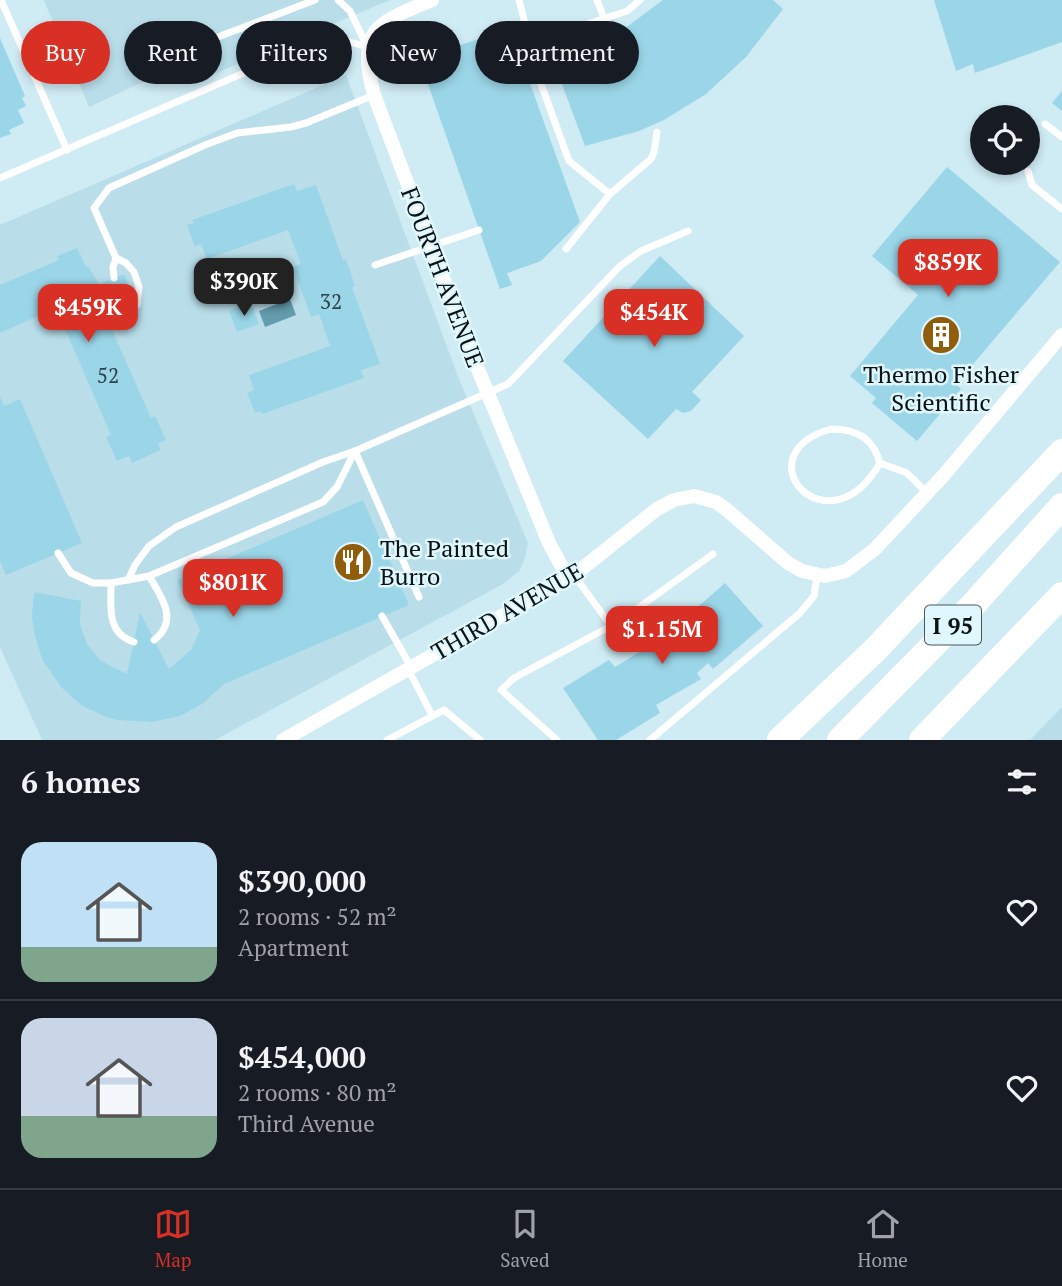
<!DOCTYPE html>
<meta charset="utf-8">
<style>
:root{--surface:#171b24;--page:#242831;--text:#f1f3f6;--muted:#9ea1a6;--line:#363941;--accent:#d93025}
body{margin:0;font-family:"PT Serif",serif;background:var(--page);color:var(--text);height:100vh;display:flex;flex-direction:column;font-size:26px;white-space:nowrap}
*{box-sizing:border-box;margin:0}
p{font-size:23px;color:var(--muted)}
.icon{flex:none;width:38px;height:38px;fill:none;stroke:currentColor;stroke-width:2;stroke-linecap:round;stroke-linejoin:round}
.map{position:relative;height:740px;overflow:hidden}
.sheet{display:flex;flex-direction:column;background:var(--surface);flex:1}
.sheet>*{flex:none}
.hud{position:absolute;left:21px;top:21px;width:700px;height:63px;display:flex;gap:14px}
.fabs{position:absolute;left:970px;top:105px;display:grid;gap:14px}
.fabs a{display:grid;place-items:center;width:70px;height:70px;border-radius:50%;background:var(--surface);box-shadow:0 4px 10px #0003;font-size:35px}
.price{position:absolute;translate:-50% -60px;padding:0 16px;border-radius:14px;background:var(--accent);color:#fff;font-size:23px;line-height:46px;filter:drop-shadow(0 2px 4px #0008)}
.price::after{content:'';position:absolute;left:50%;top:42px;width:21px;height:16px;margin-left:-10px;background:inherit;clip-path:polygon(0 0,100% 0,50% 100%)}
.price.on{background:#222;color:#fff}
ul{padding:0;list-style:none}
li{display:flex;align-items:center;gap:21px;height:175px;padding:0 21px}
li+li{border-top:2px solid var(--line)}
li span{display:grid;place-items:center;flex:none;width:196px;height:140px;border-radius:21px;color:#555}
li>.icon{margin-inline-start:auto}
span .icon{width:84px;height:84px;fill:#fffc;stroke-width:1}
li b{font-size:30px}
h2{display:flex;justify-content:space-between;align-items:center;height:84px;padding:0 21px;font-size:30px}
.pill{padding:0 24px;border-radius:32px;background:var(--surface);box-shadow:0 4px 10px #0003;font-size:24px;line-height:63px}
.pill.on{background:var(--accent);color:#fff}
.dock{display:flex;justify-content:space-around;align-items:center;height:98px;border-top:2px solid var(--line);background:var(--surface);font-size:19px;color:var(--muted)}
.dock a{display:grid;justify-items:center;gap:4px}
.dock .on{color:var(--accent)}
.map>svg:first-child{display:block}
.built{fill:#b9deea}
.water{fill:#639cad}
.building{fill:#9bd6e8}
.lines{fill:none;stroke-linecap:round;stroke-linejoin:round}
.service{stroke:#fff;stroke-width:7}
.minor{stroke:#fff;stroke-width:14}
.motorway{stroke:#fff;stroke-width:26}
.labels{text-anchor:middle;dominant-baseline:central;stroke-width:5;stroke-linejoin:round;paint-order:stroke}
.number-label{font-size:21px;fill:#2e444a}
.shield{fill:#e0f7fe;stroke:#4a575c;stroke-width:2}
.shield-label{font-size:23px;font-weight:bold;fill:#091316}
.street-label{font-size:24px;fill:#091316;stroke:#e0f7fe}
.poi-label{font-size:24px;fill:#091316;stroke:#e0f7fe}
</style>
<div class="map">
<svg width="1062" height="740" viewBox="0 0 1062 740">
<rect width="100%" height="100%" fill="#cfebf4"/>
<!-- built -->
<g class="built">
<path d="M44,0H390L214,74L182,64L89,107Z"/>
<path d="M346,75L459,379L528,543L524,561L520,570L503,584L215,740H42L0,647V225Z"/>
<path d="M1062,707V740H1030Z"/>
</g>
<!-- water -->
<path class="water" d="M290,299L296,315L265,327L259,311Z"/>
<!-- building -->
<g class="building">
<path d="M663,0H773L783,9L746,57L706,94L664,120L639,131L585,146L557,71L560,69L556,59L579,50L578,47L628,26Z"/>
<path d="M934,0H1062V42L975,73L973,64L956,71Z"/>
<path d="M510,28L580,222L541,261L507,273L512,285L500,289L424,73L437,69L432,55Z"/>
<path d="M0,38L25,96L22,98L26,106L18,110L24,123L9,130L11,134L0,138Z"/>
<path d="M1062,91V111L1052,103Z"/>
<path d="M947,167L1060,262L956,384L961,389L917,441L872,403L876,398L850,376L918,295L872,256Z"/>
<path d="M294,184L297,191L316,185L343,260L346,259L355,286L352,287L380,364L361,370L364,378L262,414L261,411L255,413L247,393L254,390L249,375L330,346L319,314L311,317L295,273L293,267L301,264L288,230L207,259L201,244L195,247L187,225L194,223L192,220Z"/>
<path d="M77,248L86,267L88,266L99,284L124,274L131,290L108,300L111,308L107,309L112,321L109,323L151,418L155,416L166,440L158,444L161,450L132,463L129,456L117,461L106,437L111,435L56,308L0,333V285L59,260L57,256Z"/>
<path d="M660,256L744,336L692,392L701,400L691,411L683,413L676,409L648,439L563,361Z"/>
<path d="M251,303L259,324L237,332L229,311Z"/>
<path d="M0,396L4,406L20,399L82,543L6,575L0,561Z"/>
<path d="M363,500L409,605L224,684L202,704L180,716L152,722L117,720L104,716L81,705L61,687L42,659L34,632L32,616L34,592L81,601L80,624L87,644L101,661L127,674L140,612L169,669L191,650L200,630L177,580Z"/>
<path d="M725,583L763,626L713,669L708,663L697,673L701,679L656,705L660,713L616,740H598L563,688L609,660L615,667L656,642L671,629L667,626L688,609L691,613Z"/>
</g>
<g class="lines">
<!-- service -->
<g class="service">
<path d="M1,0L67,150"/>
<path d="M338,0L350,11L367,46"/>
<path d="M519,0L530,43L627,11L640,0"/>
<path d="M597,0L604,18"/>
<path d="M185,46L210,40L315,0"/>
<path d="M518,51L530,43L532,59L569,161L610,194"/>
<path d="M1045,124L1062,137"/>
<path d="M1028,171L1032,185L1062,209"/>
<path d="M0,178L309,45L339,39L368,47"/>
<path d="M566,249L610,194L651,159L654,152L657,132"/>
<path d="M375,265L479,230"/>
<path d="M114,278L113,267L116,258"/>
<path d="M121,294L137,305L139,287L134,272L126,263L116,258L94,208L109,188L205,145L237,133L291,127L306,123L374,95"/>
<path d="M831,429C857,429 873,438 880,463C828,554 740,455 831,429Z"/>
<path d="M355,451L419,597"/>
<path d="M880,463L907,473L927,493"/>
<path d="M58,553L71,573L93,583H111L149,576L323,502L337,487L355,451"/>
<path d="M574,575L611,626"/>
<path d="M149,576C162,597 179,621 154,640"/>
<path d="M128,580L135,565L149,546L176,527L323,462L355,451L508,384L620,266L641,251L688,231"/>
<path d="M111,583C111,607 106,633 134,642"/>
<path d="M382,616L411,667"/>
<path d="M408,669L432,715"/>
<path d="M387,740L444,710L480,740"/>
<path d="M557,740L501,690L514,678L620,621L713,554"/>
<path d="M650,740L800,613L814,596L817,576"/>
</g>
<!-- minor -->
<g class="minor">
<path d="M432,0C375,24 357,29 374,95L473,357L549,543L568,578"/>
<path d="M283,740L574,575L657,509L674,500L694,496L716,502L727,510L788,563L802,571L825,576L846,571L875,549L943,476L1062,335"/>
</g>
<!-- motorway -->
<g class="motorway">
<path d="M780,740L875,650L1062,452"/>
<path d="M840,740L972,606L1062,506"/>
<path d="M922,740L1062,595"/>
</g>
</g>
<!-- icons -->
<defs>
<symbol id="building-disc" viewBox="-11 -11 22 22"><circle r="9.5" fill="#905d0c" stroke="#e0f7fe"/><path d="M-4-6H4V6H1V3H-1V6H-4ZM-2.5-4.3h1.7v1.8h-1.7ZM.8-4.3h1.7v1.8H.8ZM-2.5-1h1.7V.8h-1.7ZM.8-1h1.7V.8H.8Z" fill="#fff"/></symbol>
<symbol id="restaurant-disc" viewBox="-11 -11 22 22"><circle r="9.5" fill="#905d0c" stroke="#e0f7fe"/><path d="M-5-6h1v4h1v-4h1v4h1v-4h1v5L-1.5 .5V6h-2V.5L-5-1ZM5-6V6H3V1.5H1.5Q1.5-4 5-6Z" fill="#fff"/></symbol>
</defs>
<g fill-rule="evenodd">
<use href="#building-disc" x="919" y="313" width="44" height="44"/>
<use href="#restaurant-disc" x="331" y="540" width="44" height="44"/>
</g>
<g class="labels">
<!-- number labels -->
<g class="number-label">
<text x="331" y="301">32</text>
<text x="108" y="375">52</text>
</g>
<!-- shield labels -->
<rect class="shield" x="925" y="605.5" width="56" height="39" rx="5"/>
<g class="shield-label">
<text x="953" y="625">I 95</text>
</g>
<!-- street labels -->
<g class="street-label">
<text transform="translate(443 277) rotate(69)">FOURTH AVENUE</text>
<text transform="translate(507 611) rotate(-30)">THIRD AVENUE</text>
</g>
<!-- poi labels -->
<g class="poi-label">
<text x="941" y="374">Thermo Fisher<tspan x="941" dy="28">Scientific</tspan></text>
<text x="380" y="548" text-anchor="start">The Painted<tspan x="380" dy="28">Burro</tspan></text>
</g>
</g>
</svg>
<div class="fabs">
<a><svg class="icon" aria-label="locate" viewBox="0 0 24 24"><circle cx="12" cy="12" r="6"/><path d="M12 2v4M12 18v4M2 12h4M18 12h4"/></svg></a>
</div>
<b class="price" style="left:948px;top:299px">$859K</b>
<b class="price on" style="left:244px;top:318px">$390K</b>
<b class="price" style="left:88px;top:344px">$459K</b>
<b class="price" style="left:654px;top:349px">$454K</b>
<b class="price" style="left:233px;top:619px">$801K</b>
<b class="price" style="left:662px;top:666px">$1.15M</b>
<div class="hud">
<a class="pill on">Buy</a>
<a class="pill">Rent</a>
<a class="pill">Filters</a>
<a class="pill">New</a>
<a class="pill">Apartment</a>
</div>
</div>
<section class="sheet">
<h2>6 homes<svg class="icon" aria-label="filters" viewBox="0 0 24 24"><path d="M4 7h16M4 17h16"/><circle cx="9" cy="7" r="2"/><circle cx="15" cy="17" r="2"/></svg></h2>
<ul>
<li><span style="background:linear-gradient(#bfe0f5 75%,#7fa58c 0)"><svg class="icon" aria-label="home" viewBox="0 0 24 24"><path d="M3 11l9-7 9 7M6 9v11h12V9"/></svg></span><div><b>$390,000</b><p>2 rooms · 52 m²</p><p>Apartment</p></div><svg class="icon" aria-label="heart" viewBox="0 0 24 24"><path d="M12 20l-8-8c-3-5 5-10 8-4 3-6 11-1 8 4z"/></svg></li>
<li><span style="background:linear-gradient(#c9d6e8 70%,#7fa58c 0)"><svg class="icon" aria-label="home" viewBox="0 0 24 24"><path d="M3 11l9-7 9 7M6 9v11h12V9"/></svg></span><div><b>$454,000</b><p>2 rooms · 80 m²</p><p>Third Avenue</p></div><svg class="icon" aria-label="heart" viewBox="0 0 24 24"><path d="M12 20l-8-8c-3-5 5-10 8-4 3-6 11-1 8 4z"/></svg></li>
</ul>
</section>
<nav class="dock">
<a class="on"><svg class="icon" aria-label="map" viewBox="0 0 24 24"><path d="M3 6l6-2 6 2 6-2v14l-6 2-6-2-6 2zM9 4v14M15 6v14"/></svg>Map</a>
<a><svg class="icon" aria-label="saved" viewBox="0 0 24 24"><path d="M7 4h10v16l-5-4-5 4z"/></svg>Saved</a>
<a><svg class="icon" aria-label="home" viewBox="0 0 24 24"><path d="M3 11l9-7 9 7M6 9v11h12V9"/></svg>Home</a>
</nav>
